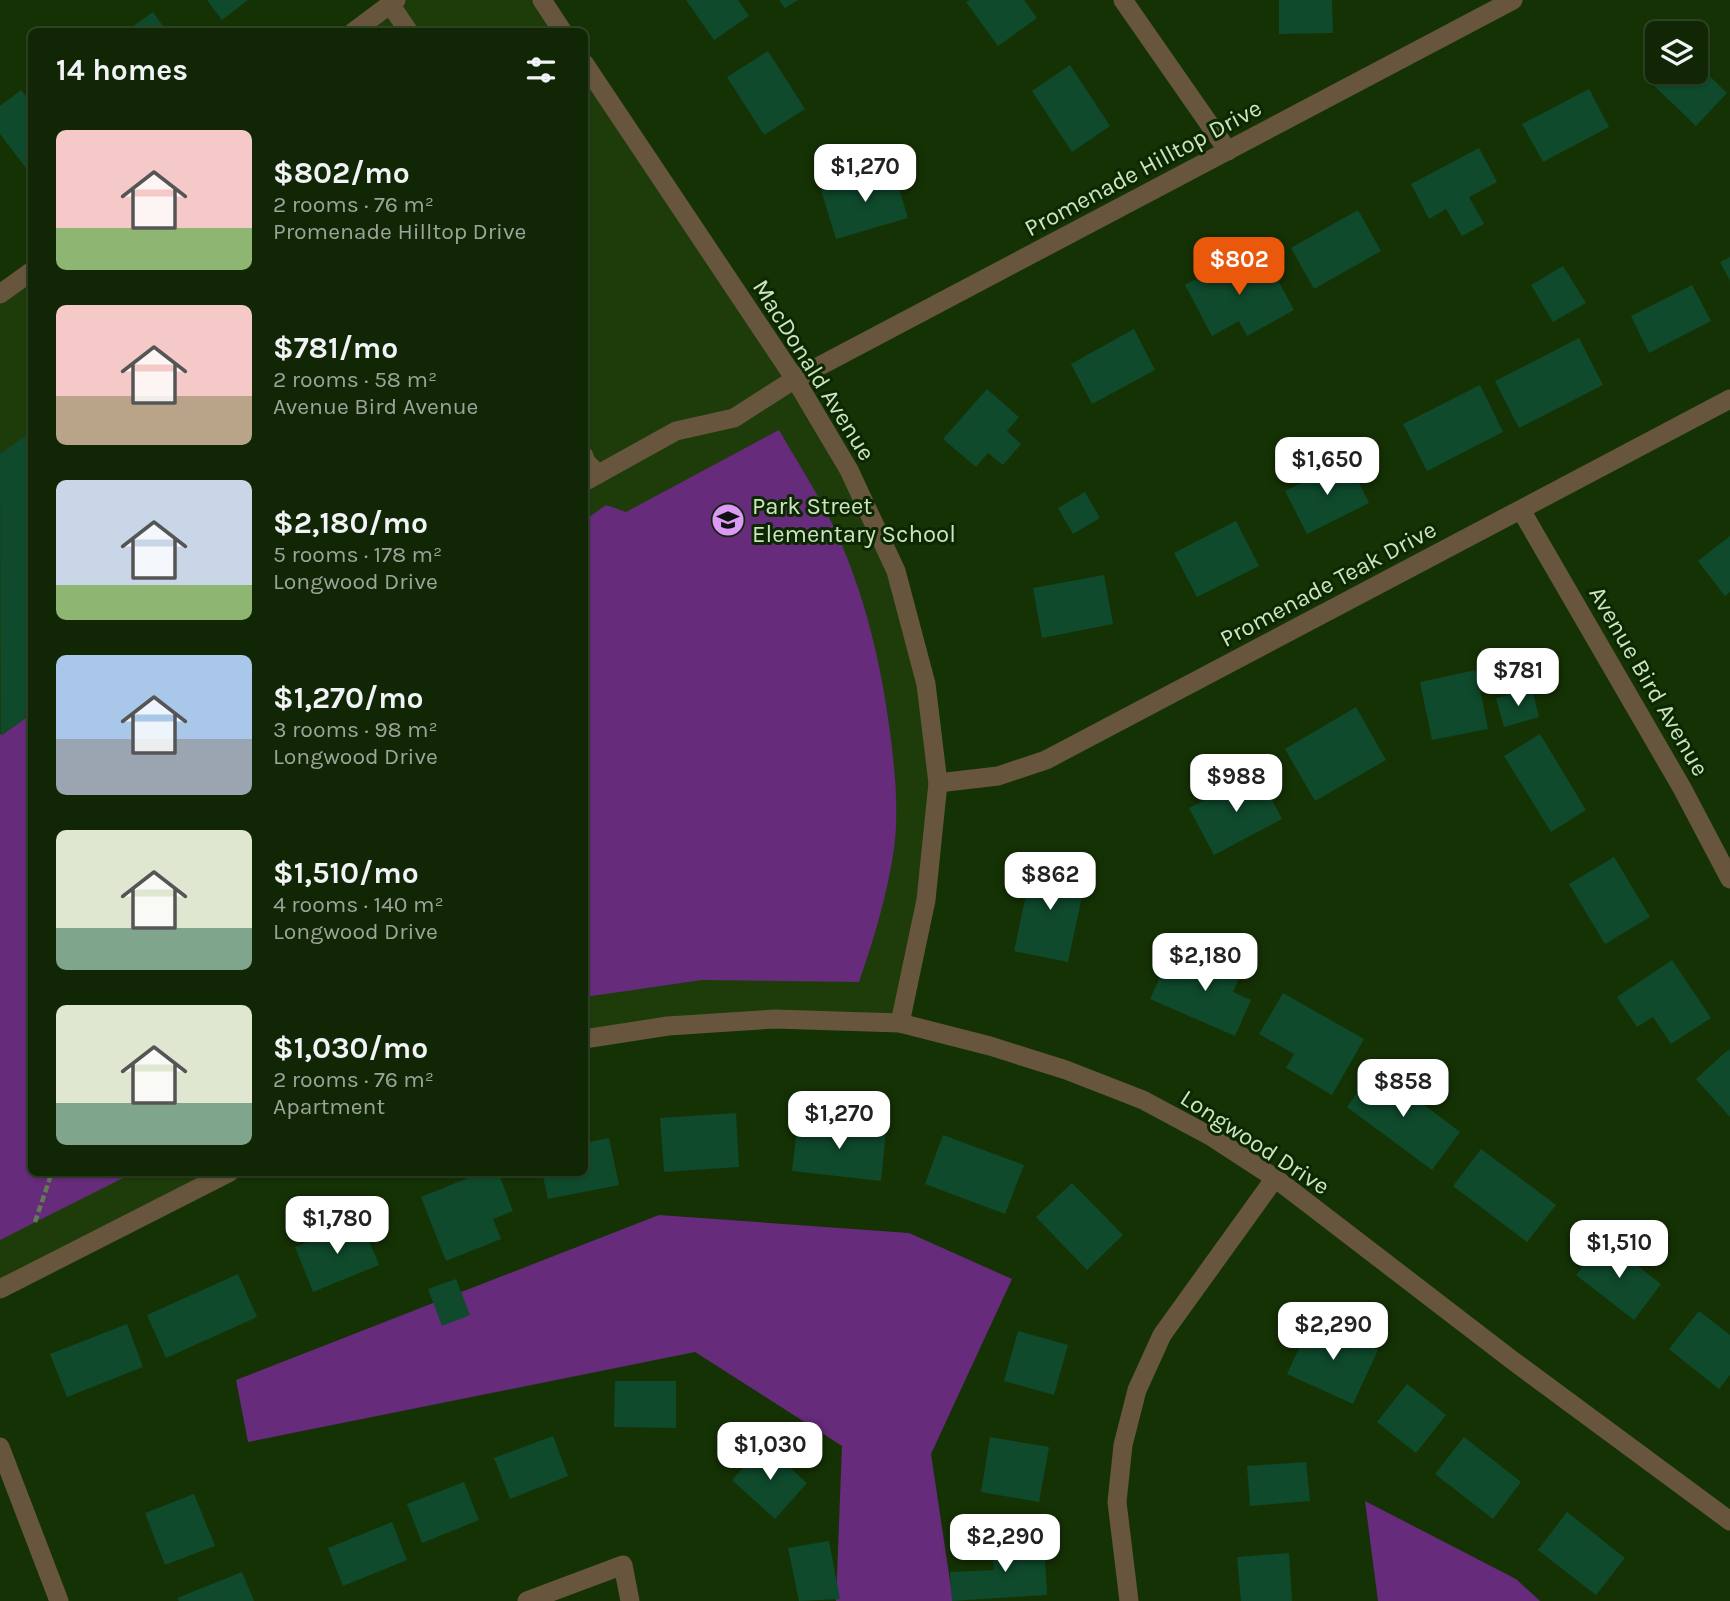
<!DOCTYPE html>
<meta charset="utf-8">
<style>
:root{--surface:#102604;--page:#1e3213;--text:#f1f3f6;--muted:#9ca59a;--line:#304326;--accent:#ea580c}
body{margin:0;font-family:Karla,sans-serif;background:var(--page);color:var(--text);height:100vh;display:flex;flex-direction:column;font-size:26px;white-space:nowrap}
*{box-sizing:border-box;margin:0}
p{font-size:23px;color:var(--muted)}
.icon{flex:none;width:38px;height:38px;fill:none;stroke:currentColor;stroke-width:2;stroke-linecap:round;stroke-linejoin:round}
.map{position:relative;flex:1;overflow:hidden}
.sheet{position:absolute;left:28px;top:28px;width:560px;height:1148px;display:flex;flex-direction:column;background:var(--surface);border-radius:10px;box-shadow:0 2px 5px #0004,0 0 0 2px var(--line)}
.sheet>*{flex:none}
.buttons{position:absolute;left:1645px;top:21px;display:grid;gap:14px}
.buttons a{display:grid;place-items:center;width:63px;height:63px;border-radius:10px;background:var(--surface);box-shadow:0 2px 5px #0004,0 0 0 2px var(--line);font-size:35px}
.price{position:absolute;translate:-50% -60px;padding:0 16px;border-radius:14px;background:#fff;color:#222;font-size:23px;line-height:46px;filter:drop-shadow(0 2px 4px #0008)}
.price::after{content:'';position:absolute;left:50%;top:42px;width:21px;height:16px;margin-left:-10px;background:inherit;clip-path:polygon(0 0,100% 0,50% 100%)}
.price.active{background:var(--accent);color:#fff}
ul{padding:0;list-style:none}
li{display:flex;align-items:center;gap:21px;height:175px;padding:0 28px}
li span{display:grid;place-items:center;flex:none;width:196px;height:140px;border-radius:10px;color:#555}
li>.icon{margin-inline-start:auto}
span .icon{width:84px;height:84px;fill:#fffc;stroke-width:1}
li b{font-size:30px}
h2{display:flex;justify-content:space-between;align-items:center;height:84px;padding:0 28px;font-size:30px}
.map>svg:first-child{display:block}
.built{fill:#1d3c09}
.green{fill:#662b7a}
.building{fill:#0f4a2c}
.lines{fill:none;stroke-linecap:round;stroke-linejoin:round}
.path{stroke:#617b53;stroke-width:4.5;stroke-dasharray:7 3.5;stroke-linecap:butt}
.service{stroke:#67563d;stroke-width:19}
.minor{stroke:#67563d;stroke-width:19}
.labels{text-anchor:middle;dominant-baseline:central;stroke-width:6;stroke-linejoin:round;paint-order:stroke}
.street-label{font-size:24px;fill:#cde3c4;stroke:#0b2800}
.poi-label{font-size:24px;fill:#cde3c4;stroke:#0b2800;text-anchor:start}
</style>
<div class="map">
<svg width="1730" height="1601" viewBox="0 0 1730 1601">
<rect width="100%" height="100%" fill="#153205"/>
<!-- built -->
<g class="built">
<path d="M396,0H542L563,32H353Z"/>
<path d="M584,63L795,379L896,571L938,783L900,1023L775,1019L585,1039Z"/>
<path d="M31,271L32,1172L230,1173L0,1289V295Z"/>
</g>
<!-- green -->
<g class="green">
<path d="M779,430C793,455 809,479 822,504C860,574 880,654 890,732C895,770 899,810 894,849C887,895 874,939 859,982L702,980L585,997V520L606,505L626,512Z"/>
<path d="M31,714L32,1172L133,1173L0,1240V734L2,735Z"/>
<path d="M659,1215L909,1233L1012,1279L931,1454L953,1601H836L842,1446L695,1352L248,1442L236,1380Z"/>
<path d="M1365,1501L1516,1579L1540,1601H1378Z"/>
</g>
<!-- building -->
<g class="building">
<path d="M207,0H248L222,20Z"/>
<path d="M686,0H738L749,16L714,40Z"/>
<path d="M779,0H798L785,8Z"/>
<path d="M970,0H1024L1037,18L998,46L966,2Z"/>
<path d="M1279,0H1332L1333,33L1279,34Z"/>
<path d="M153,12L167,32H125Z"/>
<path d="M768,51L805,109L764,135L727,77Z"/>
<path d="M1696,63L1727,93L1696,126L1645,77L1657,64V72H1696Z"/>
<path d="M1070,65L1110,126L1072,152L1032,91Z"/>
<path d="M1589,89L1609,127L1543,162L1522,124Z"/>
<path d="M21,90L32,103V164L26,168L0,134V106Z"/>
<path d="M1479,148L1497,182L1469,197L1484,224L1462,236L1446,209L1429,219L1411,184Z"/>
<path d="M893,168L908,218L836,239L821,190Z"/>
<path d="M1358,210L1381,251L1314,289L1291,248Z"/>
<path d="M1240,255L1248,270L1267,260L1294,310L1247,336L1239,321L1212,336L1185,285Z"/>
<path d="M1730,257V281L1720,262Z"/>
<path d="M1563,266L1586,303L1553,322L1531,285Z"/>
<path d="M1692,285L1711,321L1649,353L1631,316Z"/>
<path d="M1134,329L1155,370L1092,404L1071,364Z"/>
<path d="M1579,338L1603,385L1519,428L1495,381Z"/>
<path d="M1480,385L1503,432L1427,471L1403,424Z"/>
<path d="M987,389L1019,417L1007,431L1021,444L1003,465L988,453L976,467L943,439Z"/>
<path d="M32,431V592L27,595L32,600V714L1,735L0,454Z"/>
<path d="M1348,460L1369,503L1307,534L1285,491Z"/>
<path d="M1085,492L1100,518L1073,534L1058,508Z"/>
<path d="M1236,521L1259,566L1197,597L1174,553Z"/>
<path d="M1730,536V592L1725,596L1698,561Z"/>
<path d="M1104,575L1113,624L1042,638L1033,588Z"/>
<path d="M1476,670L1488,729L1432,740L1420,682Z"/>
<path d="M1532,689L1539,717L1504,727L1496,698Z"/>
<path d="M1356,707L1386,760L1315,801L1285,749Z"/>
<path d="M1540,734L1586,810L1551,832L1504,756Z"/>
<path d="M1258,773L1282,819L1214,855L1189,808Z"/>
<path d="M1614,857L1650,917L1605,944L1569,884Z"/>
<path d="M1033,862L1087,873L1068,962L1014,951Z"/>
<path d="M1211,952L1244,967L1233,992L1251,1000L1235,1036L1150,999L1167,962L1199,977Z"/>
<path d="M1672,960L1711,1018L1671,1044L1653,1017L1637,1027L1617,997Z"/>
<path d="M1283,993L1364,1039L1332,1095L1286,1068L1294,1054L1259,1034Z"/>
<path d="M1729,1049L1730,1051V1117L1696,1079Z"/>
<path d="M1375,1068L1460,1132L1432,1170L1347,1107Z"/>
<path d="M736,1113L739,1167L664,1172L660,1118Z"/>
<path d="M798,1121L886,1130L881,1181L792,1171Z"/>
<path d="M943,1135L1024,1165L1005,1214L925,1184Z"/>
<path d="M609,1138L619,1185L548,1199L542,1172H584V1143Z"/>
<path d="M1481,1149L1556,1205L1527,1242L1453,1186Z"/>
<path d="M483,1172H498L513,1211L493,1219L501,1239L446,1261L421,1197Z"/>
<path d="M1072,1183L1123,1235L1087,1270L1036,1217Z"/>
<path d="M361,1221L379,1265L313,1292L295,1247Z"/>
<path d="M1604,1240L1661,1284L1634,1320L1576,1275Z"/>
<path d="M238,1274L257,1317L166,1358L147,1315Z"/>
<path d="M456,1279L470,1315L442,1326L428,1289Z"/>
<path d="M1699,1311L1730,1335V1375L1719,1389L1669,1349Z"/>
<path d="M1312,1320L1378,1350L1353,1404L1287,1374Z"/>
<path d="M127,1324L143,1367L67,1397L50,1354Z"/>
<path d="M1018,1331L1068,1345L1054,1395L1004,1381Z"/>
<path d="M615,1381H676V1428L614,1427Z"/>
<path d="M1407,1384L1446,1415L1416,1453L1377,1422Z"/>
<path d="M553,1436L568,1476L510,1499L494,1458Z"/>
<path d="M990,1437L1049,1447L1039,1502L981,1492Z"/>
<path d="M1464,1437L1521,1482L1493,1519L1435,1474Z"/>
<path d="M764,1444L807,1483L775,1519L732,1480Z"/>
<path d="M1306,1462L1310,1501L1250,1506L1247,1466Z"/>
<path d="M464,1482L479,1520L422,1543L407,1504Z"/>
<path d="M194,1494L215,1546L165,1565L145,1513Z"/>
<path d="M1567,1512L1625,1558L1596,1595L1538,1550Z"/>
<path d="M392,1522L407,1560L343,1586L328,1548Z"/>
<path d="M829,1541L840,1599L799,1601L788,1548Z"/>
<path d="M1044,1541L1047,1595L952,1601L950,1572L994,1570L992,1544Z"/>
<path d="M1289,1553L1292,1601H1241L1237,1557Z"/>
<path d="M242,1572L254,1601H179L177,1598Z"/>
</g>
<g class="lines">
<!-- path -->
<path class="path" d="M35,1222L52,1172"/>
<!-- service -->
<g class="service">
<path d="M390,4L409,32"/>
<path d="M584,456L586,462L598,474"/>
<path d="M584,482L676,431L734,418L795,379"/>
</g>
<!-- minor -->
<g class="minor">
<path d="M542,0L563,32"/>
<path d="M1123,0L1228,151"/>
<path d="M353,32L396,0"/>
<path d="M584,63L795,379L849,470L896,571L926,684L938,783L926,900L900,1023"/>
<path d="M0,294L32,271"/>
<path d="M795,379L1513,0"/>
<path d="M1521,510L1682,788L1730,879"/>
<path d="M938,783L998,776L1046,760L1730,399"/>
<path d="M584,1039L668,1026L775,1019L900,1023L990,1046L1066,1070L1143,1100L1212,1137L1275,1178L1512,1360L1730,1521"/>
<path d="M0,1289L230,1172"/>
<path d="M0,1447L59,1601"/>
<path d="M527,1601L623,1565L630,1601"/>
<path d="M1129,1601L1117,1502L1123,1445L1137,1390L1162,1335L1275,1178"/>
</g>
</g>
<!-- icons -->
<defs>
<symbol id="school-disc" viewBox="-11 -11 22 22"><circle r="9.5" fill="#dc99f5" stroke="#0b2800"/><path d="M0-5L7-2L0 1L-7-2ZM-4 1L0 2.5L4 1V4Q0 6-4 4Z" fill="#111"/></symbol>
</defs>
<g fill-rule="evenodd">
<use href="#school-disc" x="709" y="501" width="38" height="38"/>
</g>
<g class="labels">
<!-- street labels -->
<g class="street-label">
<text transform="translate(1143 168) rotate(-28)">Promenade Hilltop Drive</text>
<text transform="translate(814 370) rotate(58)">MacDonald Avenue</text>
<text transform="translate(1328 584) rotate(-28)">Promenade Teak Drive</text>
<text transform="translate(1649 681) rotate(60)">Avenue Bird Avenue</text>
<text transform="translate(1255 1142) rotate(33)">Longwood Drive</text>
</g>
<!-- poi labels -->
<g class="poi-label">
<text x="752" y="506">Park Street<tspan x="752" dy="28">Elementary School</tspan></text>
</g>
</g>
</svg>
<div class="buttons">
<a><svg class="icon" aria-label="layers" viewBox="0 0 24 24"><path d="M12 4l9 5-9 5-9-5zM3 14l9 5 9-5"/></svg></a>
</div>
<b class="price" style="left:865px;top:204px">$1,270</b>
<b class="price active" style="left:1239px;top:297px">$802</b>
<b class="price" style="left:1327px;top:497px">$1,650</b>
<b class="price" style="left:1518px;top:708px">$781</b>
<b class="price" style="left:1236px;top:814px">$988</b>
<b class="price" style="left:1050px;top:912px">$862</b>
<b class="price" style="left:1205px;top:993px">$2,180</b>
<b class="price" style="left:1403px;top:1119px">$858</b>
<b class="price" style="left:839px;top:1151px">$1,270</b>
<b class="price" style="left:337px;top:1256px">$1,780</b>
<b class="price" style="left:1619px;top:1280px">$1,510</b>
<b class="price" style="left:1333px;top:1362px">$2,290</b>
<b class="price" style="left:770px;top:1482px">$1,030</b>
<b class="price" style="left:1005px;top:1574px">$2,290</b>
<section class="sheet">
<h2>14 homes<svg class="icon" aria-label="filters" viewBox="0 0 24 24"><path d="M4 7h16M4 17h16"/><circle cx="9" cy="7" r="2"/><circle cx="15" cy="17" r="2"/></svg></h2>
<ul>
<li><span style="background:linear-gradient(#f6c9c9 70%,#8fb573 0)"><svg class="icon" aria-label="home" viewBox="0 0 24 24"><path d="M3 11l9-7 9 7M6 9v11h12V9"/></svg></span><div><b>$802/mo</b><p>2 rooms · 76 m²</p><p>Promenade Hilltop Drive</p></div></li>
<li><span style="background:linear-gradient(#f6c9c9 65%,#b9a48a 0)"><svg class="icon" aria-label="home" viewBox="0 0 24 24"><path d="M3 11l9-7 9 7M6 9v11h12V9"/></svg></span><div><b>$781/mo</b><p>2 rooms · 58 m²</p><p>Avenue Bird Avenue</p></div></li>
<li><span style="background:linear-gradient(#c9d6e8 75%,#8fb573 0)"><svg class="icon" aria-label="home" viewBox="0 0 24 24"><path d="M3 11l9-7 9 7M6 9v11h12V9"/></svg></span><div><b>$2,180/mo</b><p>5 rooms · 178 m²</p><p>Longwood Drive</p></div></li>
<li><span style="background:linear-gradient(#a9c7e8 60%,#9aa5b1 0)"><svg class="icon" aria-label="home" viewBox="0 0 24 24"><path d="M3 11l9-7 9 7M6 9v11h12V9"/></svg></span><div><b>$1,270/mo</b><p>3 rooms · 98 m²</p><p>Longwood Drive</p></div></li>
<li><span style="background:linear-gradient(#dfe7d0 70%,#7fa58c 0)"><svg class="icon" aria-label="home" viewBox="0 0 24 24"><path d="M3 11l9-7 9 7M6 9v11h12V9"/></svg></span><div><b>$1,510/mo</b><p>4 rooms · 140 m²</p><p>Longwood Drive</p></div></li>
<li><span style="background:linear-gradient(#dfe7d0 70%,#7fa58c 0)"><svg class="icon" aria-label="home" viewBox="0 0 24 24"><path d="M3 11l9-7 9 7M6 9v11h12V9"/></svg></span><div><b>$1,030/mo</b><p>2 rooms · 76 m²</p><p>Apartment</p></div></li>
</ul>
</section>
</div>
